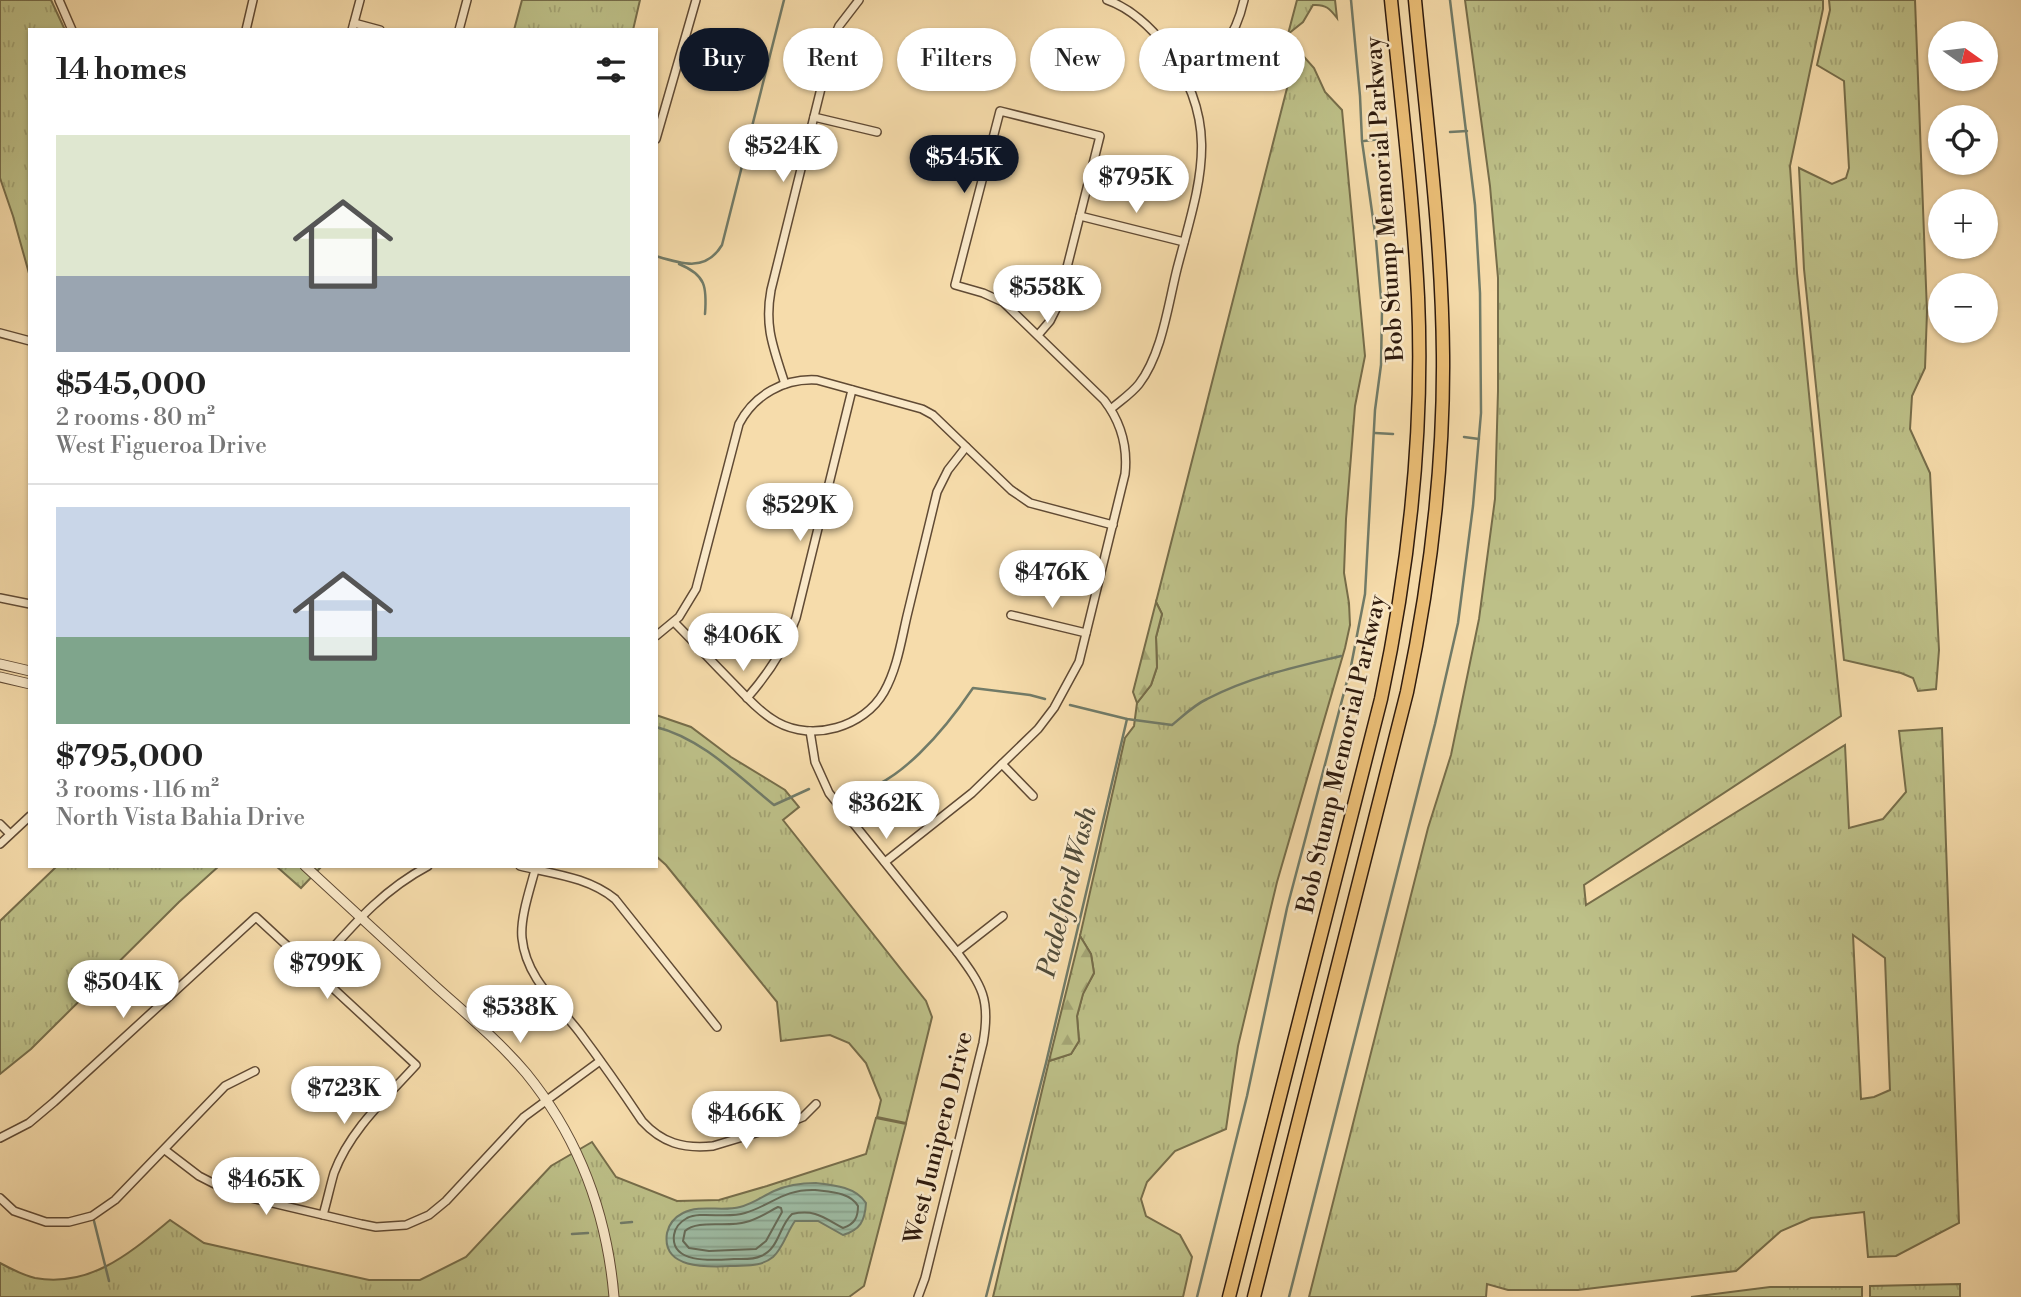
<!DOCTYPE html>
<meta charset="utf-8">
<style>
:root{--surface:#fff;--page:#f2f2f2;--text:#222;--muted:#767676;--line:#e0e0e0;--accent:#111827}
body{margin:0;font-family:"Libre Bodoni",serif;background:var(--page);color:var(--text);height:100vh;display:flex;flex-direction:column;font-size:26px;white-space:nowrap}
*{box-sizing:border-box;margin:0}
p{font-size:23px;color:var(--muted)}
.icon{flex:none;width:38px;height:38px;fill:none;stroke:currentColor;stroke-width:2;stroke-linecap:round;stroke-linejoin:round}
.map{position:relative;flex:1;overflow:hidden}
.panel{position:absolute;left:28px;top:28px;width:630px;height:840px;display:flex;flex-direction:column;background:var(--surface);border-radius:0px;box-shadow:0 2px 5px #0004}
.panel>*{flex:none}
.top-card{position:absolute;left:679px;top:28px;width:665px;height:63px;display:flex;gap:14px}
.needle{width:46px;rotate:104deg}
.buttons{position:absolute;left:1928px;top:21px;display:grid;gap:14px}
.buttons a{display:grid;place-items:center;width:70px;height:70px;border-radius:50%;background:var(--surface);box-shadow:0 2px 5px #0004;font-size:35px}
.price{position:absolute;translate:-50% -60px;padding:0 16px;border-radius:24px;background:#fff;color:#222;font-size:23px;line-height:46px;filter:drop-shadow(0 2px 4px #0008)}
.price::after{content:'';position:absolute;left:50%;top:42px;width:21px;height:16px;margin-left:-10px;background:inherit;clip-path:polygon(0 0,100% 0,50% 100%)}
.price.on{background:var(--accent);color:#fff}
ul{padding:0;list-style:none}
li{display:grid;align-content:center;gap:14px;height:371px;padding:0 28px}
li+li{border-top:2px solid var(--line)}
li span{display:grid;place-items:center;height:217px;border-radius:0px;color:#555}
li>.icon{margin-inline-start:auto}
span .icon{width:126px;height:126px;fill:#fffc;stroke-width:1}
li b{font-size:30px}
h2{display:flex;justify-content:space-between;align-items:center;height:84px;padding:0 28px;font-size:30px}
.tag{padding:0 24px;border-radius:32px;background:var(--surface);box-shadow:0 2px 5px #0004;font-size:24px;line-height:63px}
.tag.on{background:var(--accent);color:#fff}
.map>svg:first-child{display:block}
.grass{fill:url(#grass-tufts);stroke:#766d4a;stroke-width:2;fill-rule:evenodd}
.forest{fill:url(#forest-firs);stroke:#766d4a;stroke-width:2}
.water{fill:url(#water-rules);stroke:#717b68;stroke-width:2}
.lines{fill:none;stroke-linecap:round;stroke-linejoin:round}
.shore{stroke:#666b58;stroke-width:2}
.stream{stroke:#717b68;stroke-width:2.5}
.minor-casing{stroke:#604a34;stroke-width:10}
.tertiary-casing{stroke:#604a34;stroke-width:11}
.motorway-casing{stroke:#2e1a0d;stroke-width:15}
.minor{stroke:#f9e8c8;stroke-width:7}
.tertiary{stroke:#f9e8c8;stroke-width:9}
.motorway{stroke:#ebbe76;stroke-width:12}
.labels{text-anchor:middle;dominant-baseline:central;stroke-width:5;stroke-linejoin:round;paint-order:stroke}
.street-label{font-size:24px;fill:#2e1a0d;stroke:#f9e8c8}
.water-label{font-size:26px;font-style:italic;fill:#504b3a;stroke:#f9e8c8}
</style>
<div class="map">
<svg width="2021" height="1297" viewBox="0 0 2021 1297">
<defs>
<pattern id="grass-tufts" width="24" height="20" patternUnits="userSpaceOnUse" patternTransform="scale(1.75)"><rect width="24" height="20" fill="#bdc088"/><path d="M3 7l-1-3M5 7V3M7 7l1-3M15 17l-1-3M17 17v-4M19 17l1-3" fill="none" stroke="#a3a474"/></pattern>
<pattern id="forest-firs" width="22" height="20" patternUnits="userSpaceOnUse" patternTransform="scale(1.75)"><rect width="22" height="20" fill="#bdc088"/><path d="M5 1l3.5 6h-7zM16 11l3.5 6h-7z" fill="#a3a474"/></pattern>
<pattern id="water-rules" width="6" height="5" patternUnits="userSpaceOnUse" patternTransform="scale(1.75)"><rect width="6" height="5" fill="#9ebca4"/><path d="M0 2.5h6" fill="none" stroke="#88a18c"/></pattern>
</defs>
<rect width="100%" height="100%" fill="#f6dcab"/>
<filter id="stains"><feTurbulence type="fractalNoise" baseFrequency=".00286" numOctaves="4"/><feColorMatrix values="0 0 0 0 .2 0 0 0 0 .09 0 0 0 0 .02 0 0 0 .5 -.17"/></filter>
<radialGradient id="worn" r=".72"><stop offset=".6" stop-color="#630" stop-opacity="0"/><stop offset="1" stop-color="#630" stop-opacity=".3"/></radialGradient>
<!-- grass -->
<g class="grass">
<path d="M0,0H51L65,30H30V277L13,216L0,178Z"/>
<path d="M522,0H640L633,30H514Z"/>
<path d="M1297,0H1335L1337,18C1330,9 1326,4 1313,5L1303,22L1288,34Z"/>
<path d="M1465,0H1823V9L1790,166L1797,273L1841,716L1584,885L1586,905L1845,745L1849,828L1883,819L1906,792L1899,731L1942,728L1959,1223L1896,1256L1868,1257L1864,1212L1811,1218L1781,1231L1736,1271L1578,1290H1508L1487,1284L1486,1297H1309L1428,828L1451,755L1479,619L1495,499L1498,391V278L1490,186ZM1853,935L1885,958L1890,1090L1874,1097L1861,1099Z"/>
<path d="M1829,0H1915L1927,312L1925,368L1912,396L1910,429L1930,473L1939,650L1936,689L1918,691L1913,678L1901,673L1844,660L1804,269L1799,168L1832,184L1846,178L1849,168L1844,81L1817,65L1830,10Z"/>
<path d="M1297,49L1314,68L1325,92L1342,110L1365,356L1355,406L1346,519L1344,573L1349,603L1350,625L1345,648L1277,882L1238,1046L1226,1129L1175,1151L1147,1182L1141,1199L1146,1216L1180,1235L1192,1257L1183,1297H993L1049,1061L1071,1054L1079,1041L1077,1016L1083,993L1094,973L1091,954L1080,936L1125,738L1134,726L1137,703L1151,685L1157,667L1156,637L1162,614L1156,602Z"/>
<path d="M656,715L691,727L731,757L785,790L799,807L783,820L926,1001L932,1017L906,1123L877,1117L881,1100L866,1063L849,1043L830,1035L781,1041L777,1002L666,865L656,856Z"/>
<path d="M57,866H219L179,902L31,1049L0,1074V921Z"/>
<path d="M276,866H322L301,888Z"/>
<path d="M876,1118L906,1124L864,1286L849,1297H0V1263C11,1269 23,1275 35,1278C91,1288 131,1252 170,1220L204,1243L369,1280H420L466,1257L551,1166L592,1142L616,1177L677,1201L719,1200L767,1186L866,1154Z"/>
<path d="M1960,1284V1297H1870V1286Z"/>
<path d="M1770,1287H1862V1297H1691Z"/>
</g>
<!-- forest -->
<g class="forest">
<path d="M1156,602L1162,614L1156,637L1157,667L1151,685L1137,703L1133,692Z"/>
<path d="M1080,936L1091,954L1094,973L1083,994L1077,1016L1079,1041L1071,1054L1049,1061Z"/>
</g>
<!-- water -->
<path class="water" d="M816,1183C834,1185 856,1187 866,1203C865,1221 860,1230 843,1235L818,1221H795C787,1232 783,1248 773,1257C761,1267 747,1265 732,1266C709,1267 661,1270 667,1233C669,1224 675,1217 683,1213C700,1204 722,1212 740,1207C753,1204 763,1196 774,1191C787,1185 801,1183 816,1183Z"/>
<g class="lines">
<!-- shore -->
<g class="shore">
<path d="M815,1190C830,1192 850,1192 858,1206C858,1217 855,1224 843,1228C824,1218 816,1209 792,1214C779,1226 779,1249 761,1256C753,1260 743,1259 734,1259C716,1260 670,1265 674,1235C675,1227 680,1222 687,1218C701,1211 727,1219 745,1213C772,1205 783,1189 815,1190Z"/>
<path d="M778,1207L781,1208L782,1212L766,1241L756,1249L709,1251L689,1248L683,1241L685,1231C698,1219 727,1228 746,1222C758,1219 768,1212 778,1207Z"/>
</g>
<!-- stream -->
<g class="stream">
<path d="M1450,132L1467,131"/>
<path d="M1364,141L1381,139"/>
<path d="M656,256C682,264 706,272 722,245L784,0"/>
<path d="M679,264C706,275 707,287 705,314"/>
<path d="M1375,433L1393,434"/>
<path d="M1464,437L1479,439"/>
<path d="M1070,705L1127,719L1172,725C1183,716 1194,705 1207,699C1249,677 1295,667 1341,656"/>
<path d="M656,727C701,738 738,776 774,805L809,789"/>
<path d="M849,793C897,790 948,725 973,688L1030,695L1045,699"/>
<path d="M94,1221L109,1281"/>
<path d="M621,1223L632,1222"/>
<path d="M572,1234L588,1233"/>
<path d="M986,1297L1046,1063L1127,719"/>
<path d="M1197,1297L1247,1096L1287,908L1351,666L1365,594L1375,410L1381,365L1382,310L1376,240L1362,141L1360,96L1351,0"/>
<path d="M1289,1297L1435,724L1458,623L1473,506L1481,413L1480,293L1475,205L1450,0"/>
</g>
<defs>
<g id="minor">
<path d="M59,0L72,30"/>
<path d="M1107,0C1130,8 1151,27 1165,46C1224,124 1199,184 1177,269C1168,305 1162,354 1139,384C1131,394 1120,401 1111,409"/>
<path d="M354,23L380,30"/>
<path d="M246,30L253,0"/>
<path d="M352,30L360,0"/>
<path d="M459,30L467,0"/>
<path d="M1186,77C1220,56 1235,39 1244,0"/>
<path d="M814,117L877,132"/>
<path d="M656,139L696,0"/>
<path d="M1080,216L1184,242"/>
<path d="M0,333L30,341"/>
<path d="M785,384C774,349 764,328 771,290L833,40L839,26L859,0"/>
<path d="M0,598L30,604"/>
<path d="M1011,615L1086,633"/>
<path d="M674,622C693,641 711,661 730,680C744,694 759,712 777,722C813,742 864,727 884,692C897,669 901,642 907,616C917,575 927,534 937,492L948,470L966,447"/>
<path d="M656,636L679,617L696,589L739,424C754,395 784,378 817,380L922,409L933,415L1011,490L1030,503L1113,525"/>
<path d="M747,698C769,673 785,649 796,618L852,390"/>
<path d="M810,731L815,762L829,793L957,952C982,986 991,999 983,1043L925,1278L918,1297"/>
<path d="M1002,764L1033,796"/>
<path d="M0,824L10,834"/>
<path d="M0,844L30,816"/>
<path d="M885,862L972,793L1038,729L1054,708L1079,662L1125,474C1128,446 1121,422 1104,400L1003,302L983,293L955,285L1000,111L1100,136L1057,307L1050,321L1038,335"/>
<path d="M520,866C553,874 588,877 615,899L717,1027"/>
<path d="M535,870C530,889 520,918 522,938C526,978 557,1003 580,1033C601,1061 622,1091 642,1121C662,1143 683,1149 713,1146L786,1124L803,1117L816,1104"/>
<path d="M957,952L1003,916"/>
<path d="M313,970C350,929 379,892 428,866"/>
<path d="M0,1138L29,1123L54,1102L256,917L416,1065C386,1098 350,1130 334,1173C330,1187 327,1201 323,1215"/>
<path d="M165,1150L199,1176L234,1194L361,1224L376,1227L406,1225L429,1215L446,1201L524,1117L600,1061"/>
<path d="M0,1198L14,1211L46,1222H69L92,1216L115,1200L225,1086L255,1071"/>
</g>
<g id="tertiary">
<path d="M0,664L30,671"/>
<path d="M0,677L30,684"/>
<path d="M305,866C348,906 391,945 434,985C465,1013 499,1041 526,1073C579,1138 607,1214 614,1297"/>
</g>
<g id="motorway">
<path d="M1229,1297L1381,699C1409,567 1424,432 1418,297C1413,198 1401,99 1391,0"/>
<path d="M1254,1297L1407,692C1430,581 1444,468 1443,355C1442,236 1426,118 1415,0"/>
</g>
</defs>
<!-- minor casing -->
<use href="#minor" class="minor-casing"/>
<!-- tertiary casing -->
<use href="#tertiary" class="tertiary-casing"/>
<!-- motorway casing -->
<use href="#motorway" class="motorway-casing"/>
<!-- minor -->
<use href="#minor" class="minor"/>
<!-- tertiary -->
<use href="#tertiary" class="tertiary"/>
<!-- motorway -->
<use href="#motorway" class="motorway"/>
</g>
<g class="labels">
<!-- street labels -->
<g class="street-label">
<text transform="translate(1385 199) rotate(-94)">Bob Stump Memorial Parkway</text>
<text transform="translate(1342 754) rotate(-77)">Bob Stump Memorial Parkway</text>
<text transform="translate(939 1138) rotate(-76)">West Junipero Drive</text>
</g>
<!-- water labels -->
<g class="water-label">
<text transform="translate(1067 892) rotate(-76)">Padelford Wash</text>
</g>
</g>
<rect width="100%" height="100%" filter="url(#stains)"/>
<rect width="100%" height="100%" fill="url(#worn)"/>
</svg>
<div class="buttons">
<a><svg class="needle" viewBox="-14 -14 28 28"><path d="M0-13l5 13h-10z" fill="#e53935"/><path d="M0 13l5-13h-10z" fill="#767676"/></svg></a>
<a><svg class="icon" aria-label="locate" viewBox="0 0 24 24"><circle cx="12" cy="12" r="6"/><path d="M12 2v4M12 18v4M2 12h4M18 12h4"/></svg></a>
<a>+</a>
<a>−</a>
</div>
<b class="price" style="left:783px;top:184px">$524K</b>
<b class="price on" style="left:964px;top:195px">$545K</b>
<b class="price" style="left:1136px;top:215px">$795K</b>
<b class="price" style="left:1047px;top:325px">$558K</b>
<b class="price" style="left:800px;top:543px">$529K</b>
<b class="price" style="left:1052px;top:610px">$476K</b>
<b class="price" style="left:743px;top:673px">$406K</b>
<b class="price" style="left:886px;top:841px">$362K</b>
<b class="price" style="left:327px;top:1001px">$799K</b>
<b class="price" style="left:123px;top:1020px">$504K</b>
<b class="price" style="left:520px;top:1045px">$538K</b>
<b class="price" style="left:344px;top:1126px">$723K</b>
<b class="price" style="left:746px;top:1151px">$466K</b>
<b class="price" style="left:266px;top:1217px">$465K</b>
<div class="top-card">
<a class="tag on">Buy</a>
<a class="tag">Rent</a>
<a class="tag">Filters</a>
<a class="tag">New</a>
<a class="tag">Apartment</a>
</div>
<section class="panel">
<h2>14 homes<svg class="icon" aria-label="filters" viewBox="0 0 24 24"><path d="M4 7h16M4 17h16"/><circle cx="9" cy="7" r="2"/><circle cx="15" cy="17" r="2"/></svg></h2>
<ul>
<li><span style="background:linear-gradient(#dfe7d0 65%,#9aa5b1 0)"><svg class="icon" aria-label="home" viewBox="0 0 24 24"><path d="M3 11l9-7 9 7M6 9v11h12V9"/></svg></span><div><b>$545,000</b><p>2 rooms · 80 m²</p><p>West Figueroa Drive</p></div></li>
<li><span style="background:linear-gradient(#c9d6e8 60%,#7fa58c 0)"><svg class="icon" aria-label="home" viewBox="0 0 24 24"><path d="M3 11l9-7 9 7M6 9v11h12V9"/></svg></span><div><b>$795,000</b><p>3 rooms · 116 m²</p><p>North Vista Bahia Drive</p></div></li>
</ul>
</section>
</div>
